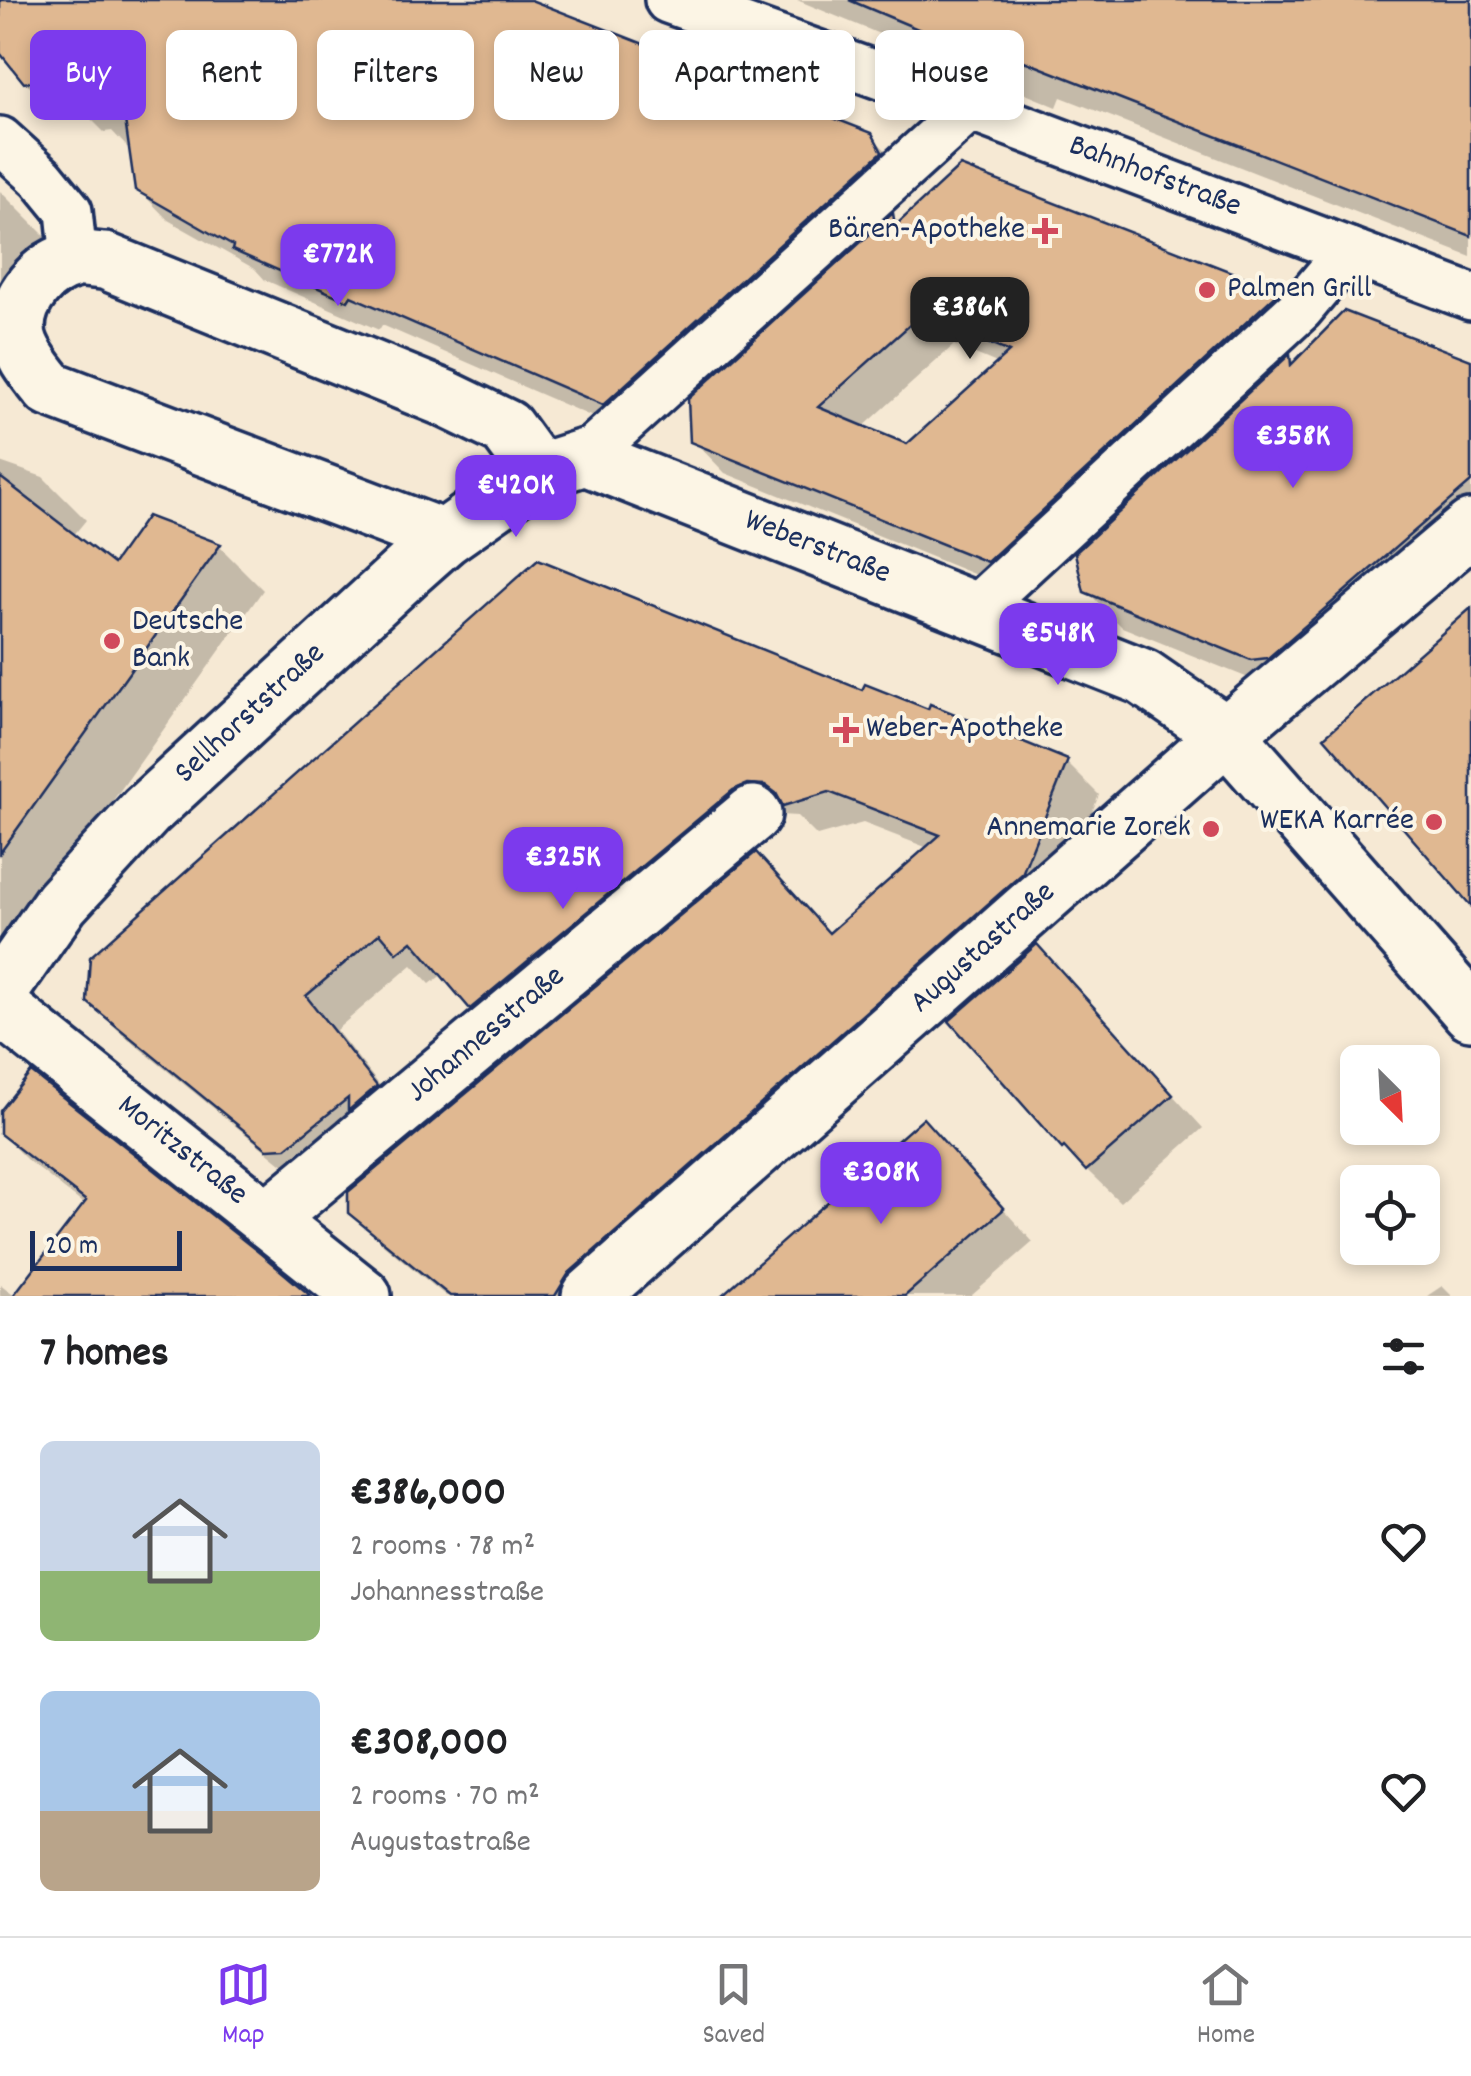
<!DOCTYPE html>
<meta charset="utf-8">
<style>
:root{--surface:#fff;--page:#f2f2f2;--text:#202124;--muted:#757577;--line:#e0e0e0;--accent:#7c3aed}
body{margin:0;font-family:Dekko,sans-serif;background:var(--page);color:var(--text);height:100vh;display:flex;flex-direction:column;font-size:38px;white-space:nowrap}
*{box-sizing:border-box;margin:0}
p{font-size:32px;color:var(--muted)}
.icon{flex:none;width:55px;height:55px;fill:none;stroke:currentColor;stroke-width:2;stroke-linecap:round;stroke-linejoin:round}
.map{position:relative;height:1296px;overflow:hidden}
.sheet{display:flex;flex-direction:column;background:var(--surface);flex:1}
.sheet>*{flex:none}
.top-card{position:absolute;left:30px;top:30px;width:1412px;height:90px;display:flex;gap:20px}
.needle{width:65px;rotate:156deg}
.fabs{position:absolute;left:1340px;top:1045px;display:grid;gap:20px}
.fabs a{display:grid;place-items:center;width:100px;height:100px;border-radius:15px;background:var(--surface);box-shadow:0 5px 15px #0003;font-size:50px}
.scale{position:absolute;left:30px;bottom:25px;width:152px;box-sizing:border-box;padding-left:10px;border:5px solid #1b2f5e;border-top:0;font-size:28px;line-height:35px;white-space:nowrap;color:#1b2f5e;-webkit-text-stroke:8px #fcf5e5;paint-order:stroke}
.price{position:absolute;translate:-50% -85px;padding:0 22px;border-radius:20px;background:var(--accent);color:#fff;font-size:32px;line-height:65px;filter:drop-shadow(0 2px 5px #0008)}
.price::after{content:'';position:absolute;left:50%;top:60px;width:30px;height:22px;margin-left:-15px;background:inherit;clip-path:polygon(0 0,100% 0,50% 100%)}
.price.active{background:#222;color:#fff}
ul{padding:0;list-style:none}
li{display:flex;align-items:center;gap:30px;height:250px;padding:0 40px}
li span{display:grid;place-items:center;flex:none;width:280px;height:200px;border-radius:15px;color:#555}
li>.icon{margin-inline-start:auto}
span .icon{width:120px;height:120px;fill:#fffc;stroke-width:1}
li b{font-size:42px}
h2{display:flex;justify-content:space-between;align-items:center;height:120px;padding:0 40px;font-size:42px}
.pill{padding:0 35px;border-radius:15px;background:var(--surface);box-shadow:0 5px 15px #0003;font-size:35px;line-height:90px}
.pill.active{background:var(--accent);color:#fff}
.tabs{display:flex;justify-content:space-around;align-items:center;height:140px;border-top:2px solid var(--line);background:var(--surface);font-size:28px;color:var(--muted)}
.tabs a{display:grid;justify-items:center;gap:5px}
.tabs .active{color:var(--accent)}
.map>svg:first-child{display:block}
.shadow{fill:#0003;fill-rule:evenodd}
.building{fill:#e0b891;stroke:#1b2f5e;stroke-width:2.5;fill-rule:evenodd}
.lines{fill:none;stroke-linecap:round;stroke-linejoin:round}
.pedestrian-casing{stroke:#1b2f5e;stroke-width:52}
.minor-casing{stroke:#1b2f5e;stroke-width:62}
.pedestrian{stroke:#fcf5e5;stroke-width:45}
.minor{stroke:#fcf5e5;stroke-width:55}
.poi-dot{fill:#d1495b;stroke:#fcf5e5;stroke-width:4}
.labels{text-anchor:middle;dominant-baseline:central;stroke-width:8;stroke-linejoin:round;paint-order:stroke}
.street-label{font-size:32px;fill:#1b2f5e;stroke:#fcf5e5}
.poi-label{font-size:32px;fill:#1b2f5e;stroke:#fcf5e5;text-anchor:end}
</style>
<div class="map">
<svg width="1471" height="1296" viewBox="0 0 1471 1296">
<rect width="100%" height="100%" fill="#f6e9d4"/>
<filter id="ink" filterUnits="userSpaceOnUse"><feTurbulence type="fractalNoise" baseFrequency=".01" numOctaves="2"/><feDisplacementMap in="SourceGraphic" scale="20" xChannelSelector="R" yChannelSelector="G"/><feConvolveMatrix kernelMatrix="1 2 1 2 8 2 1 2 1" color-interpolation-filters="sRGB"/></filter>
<g filter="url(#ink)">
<!-- shadow -->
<g class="shadow">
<path d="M0,0H525L870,135L902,166L634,435L382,325L379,330L265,280L255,269L168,220L137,188L131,146L127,147L112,131L104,132L80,108L56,113L25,82L0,49Z"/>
<path d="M797,0H1471V257L1061,97L1057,107Z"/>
<path d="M961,169L1279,294L1310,325L1020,593L725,473L693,440L893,217L901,224ZM954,345L999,364L907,446L862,428Z"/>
<path d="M0,191L48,239L52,282L0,354Z"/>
<path d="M1290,358L1296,364L1471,363V547L1288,694L1122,627L1087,591Z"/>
<path d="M0,462L43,477L86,520L73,536L114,567L219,546L263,590L0,959Z"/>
<path d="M864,694L1066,762L1099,795L1053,906L611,1296H446L384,1245L351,1212L830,935L928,848L863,823L817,836L797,816L780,815L765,822L504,1040L443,974L430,984L412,965L336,1030L407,1120L302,1180L122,1034L89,1001Z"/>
<path d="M1037,947L1203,1128L1120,1202L1064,1148L952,1021Z"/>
<path d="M0,1115L306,1296H16L86,1206L27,1160L0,1133Z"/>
<path d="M923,1121L1033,1242L971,1296H725Z"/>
<path d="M0,1284L16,1296H0Z"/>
<path d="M1442,1286L1452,1296H1427Z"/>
</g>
<!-- building -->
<g class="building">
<path d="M0,0H531L872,133L882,152L603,405L351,296L348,301L232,250L233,246L135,190L124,113L94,117L92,100L71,103L67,75L24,83L0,53Z"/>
<path d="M849,0H1471V236L1024,61L1020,72Z"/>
<path d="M960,166L1280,291L987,562L690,442L688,399L893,213L895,226ZM921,315L1009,352L907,444L818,407Z"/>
<path d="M1344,311L1471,360V482L1268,658L1251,660L1084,592L1075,553L1290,354L1291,365Z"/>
<path d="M0,477L113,564L147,516L221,544L0,853Z"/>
<path d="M538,559L862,690L865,684L928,709L930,704L1068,760L1022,874L569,1273L555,1296H450L348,1213V1192L756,852L829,933L940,835L829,792L783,806L776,793L765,785L747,784L733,790L470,1009L412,941L397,953L380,933L306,996L377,1086L348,1111V1098L286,1148L267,1149L87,1002L90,957Z"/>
<path d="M1471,608V906L1324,737Z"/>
<path d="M1037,944L1173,1095L1086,1171L1064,1147L1062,1149L949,1021Z"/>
<path d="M31,1072L261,1254L311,1296H13L86,1201L0,1134V1111Z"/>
<path d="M923,1118L1004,1209L905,1296H721Z"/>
</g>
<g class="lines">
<defs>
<g id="pedestrian">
<path id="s1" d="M668,0L970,108L1471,297"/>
<path d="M0,140L42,178L69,211L74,259"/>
<path d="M585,457L970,108"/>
<path d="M975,609L1300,309L1349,251"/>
</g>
<g id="minor">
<path d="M444,538L50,389C37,373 17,350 17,328C17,298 43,267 73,260C82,257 95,261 105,261L444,398L506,428L538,472"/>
<path id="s2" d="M0,991L61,903L146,811L408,570L444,538L538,472L585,457L1143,677L1227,735L1471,1012"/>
<path id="s3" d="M0,1007L363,1296"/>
<path id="s4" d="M268,1218L753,814"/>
<path id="s5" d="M590,1296L1241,722L1471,528"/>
</g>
</defs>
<!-- pedestrian casing -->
<use href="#pedestrian" class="pedestrian-casing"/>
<!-- minor casing -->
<use href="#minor" class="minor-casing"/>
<!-- pedestrian -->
<use href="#pedestrian" class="pedestrian"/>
<!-- minor -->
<use href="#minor" class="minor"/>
</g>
</g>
<!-- markers -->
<g class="poi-dot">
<path d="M1040 216h10v10h10v10h-10v10h-10v-10h-10v-10h10z"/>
<circle cx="1207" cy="290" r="10"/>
<circle cx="112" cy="641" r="10"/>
<path d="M841 715h10v10h10v10h-10v10h-10v-10h-10v-10h10z"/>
<circle cx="1434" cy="822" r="10"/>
<circle cx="1211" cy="829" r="10"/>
</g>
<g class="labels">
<!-- street labels -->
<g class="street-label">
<text stroke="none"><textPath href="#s1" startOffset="518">Bahnhofstraße</textPath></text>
<text stroke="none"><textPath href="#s2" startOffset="1050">Weberstraße</textPath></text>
<text stroke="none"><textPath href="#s2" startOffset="375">Sellhorststraße</textPath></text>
<text stroke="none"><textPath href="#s5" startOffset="525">Augustastraße</textPath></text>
<text stroke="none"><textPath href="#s4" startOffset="285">Johannesstraße</textPath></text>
<text stroke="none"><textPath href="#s3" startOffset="232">Moritzstraße</textPath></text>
</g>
<!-- poi labels -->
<g class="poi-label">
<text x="1025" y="231">Bären-Apotheke</text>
<text x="1227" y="290" text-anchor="start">Palmen Grill</text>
<text x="132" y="623" text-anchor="start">Deutsche<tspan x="132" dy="37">Bank</tspan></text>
<text x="866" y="730" text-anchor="start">Weber-Apotheke</text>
<text x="1414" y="822">WEKA Karrée</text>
<text x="1191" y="829">Annemarie Zorek</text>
</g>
</g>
</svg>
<div class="fabs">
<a><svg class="needle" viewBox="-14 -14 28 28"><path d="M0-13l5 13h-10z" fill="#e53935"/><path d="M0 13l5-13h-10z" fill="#757577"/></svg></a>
<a><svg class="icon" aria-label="locate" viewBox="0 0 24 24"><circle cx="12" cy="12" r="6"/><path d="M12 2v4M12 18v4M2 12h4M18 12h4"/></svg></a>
</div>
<div class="scale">20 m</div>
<b class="price" style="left:338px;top:309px">€772K</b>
<b class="price active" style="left:970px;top:362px">€386K</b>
<b class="price" style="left:1293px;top:491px">€358K</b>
<b class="price" style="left:516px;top:540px">€420K</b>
<b class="price" style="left:1058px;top:688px">€548K</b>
<b class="price" style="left:563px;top:912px">€325K</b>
<b class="price" style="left:881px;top:1227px">€308K</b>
<div class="top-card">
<a class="pill active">Buy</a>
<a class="pill">Rent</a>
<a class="pill">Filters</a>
<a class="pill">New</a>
<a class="pill">Apartment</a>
<a class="pill">House</a>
</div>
</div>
<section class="sheet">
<h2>7 homes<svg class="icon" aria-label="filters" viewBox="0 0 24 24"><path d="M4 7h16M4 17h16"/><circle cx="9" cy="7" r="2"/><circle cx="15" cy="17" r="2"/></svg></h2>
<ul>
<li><span style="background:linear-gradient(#c9d6e8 65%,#8fb573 0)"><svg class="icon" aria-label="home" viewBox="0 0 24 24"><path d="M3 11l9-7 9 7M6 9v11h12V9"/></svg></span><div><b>€386,000</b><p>2 rooms · 78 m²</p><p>Johannesstraße</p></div><svg class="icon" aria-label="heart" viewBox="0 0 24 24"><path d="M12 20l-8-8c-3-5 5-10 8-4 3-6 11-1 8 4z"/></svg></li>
<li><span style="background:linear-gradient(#a9c7e8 60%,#b9a48a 0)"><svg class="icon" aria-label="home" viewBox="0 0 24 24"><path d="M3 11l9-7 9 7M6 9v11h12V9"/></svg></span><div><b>€308,000</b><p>2 rooms · 70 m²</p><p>Augustastraße</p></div><svg class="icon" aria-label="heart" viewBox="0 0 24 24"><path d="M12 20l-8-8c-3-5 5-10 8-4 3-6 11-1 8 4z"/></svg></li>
</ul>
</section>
<nav class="tabs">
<a class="active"><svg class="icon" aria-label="map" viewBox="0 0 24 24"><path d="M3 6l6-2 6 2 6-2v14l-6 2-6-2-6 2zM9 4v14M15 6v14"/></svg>Map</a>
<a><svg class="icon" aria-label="saved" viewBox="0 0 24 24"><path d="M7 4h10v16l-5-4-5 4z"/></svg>Saved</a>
<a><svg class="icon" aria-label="home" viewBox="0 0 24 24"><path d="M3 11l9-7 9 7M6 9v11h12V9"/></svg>Home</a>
</nav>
